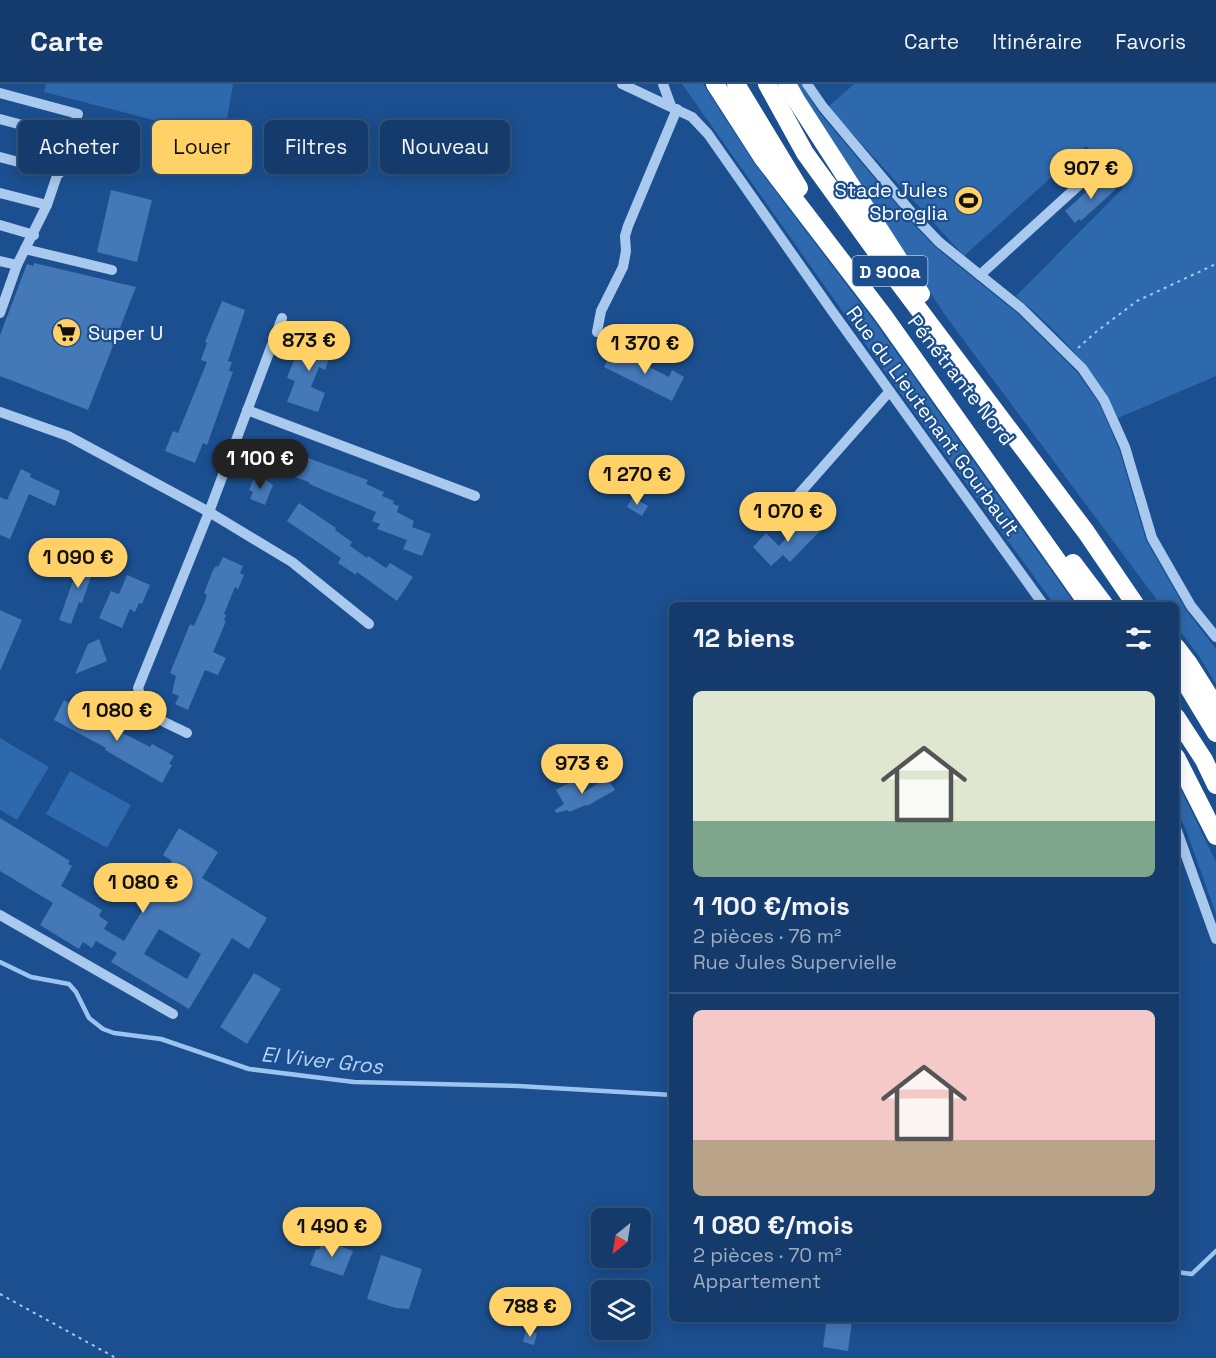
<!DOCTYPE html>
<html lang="fr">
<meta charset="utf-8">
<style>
:root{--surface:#143b6b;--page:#1d4271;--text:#f1f3f6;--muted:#9dadc1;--line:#33557e;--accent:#ffd166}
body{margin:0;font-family:"Space Grotesk",sans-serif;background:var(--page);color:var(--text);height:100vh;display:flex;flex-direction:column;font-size:22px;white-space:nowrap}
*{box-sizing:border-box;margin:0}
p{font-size:20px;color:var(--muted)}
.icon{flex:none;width:33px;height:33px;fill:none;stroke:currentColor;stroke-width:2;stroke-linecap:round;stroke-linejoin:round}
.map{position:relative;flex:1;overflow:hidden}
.drawer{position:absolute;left:669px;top:518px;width:510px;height:720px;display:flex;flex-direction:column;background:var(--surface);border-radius:9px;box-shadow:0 3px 15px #0003,0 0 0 2px var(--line)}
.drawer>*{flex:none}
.banner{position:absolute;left:18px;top:36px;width:561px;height:54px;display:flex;gap:12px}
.needle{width:39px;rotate:210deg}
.buttons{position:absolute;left:591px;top:1124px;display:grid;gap:12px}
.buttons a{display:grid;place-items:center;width:60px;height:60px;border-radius:9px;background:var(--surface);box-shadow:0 3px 15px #0003,0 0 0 2px var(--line);font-size:30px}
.price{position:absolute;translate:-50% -51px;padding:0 14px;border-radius:21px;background:var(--accent);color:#111;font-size:20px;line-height:39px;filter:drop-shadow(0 2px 3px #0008)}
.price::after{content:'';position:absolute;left:50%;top:36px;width:18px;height:14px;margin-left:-9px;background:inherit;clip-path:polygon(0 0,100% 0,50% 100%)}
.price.selected{background:#222;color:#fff}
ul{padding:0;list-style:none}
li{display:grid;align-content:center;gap:12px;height:318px;padding:0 24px}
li+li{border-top:2px solid var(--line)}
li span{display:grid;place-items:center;height:186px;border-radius:9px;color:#555}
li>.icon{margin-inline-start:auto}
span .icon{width:108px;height:108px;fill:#fffc;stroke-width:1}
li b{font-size:26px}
h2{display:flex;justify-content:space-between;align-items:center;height:72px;padding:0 24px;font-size:26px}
.tag{padding:0 21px;border-radius:9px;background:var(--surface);box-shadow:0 3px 15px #0003,0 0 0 2px var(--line);font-size:21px;line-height:54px}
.tag.selected{background:var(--accent);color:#111}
header{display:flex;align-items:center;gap:36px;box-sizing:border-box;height:84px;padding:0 30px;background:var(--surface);border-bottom:2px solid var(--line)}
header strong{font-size:28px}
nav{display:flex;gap:33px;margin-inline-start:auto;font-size:21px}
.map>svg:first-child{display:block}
.green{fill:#2e69ad}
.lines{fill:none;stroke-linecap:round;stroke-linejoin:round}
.stream{stroke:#9cc4f0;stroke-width:4.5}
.building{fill:#4478b7;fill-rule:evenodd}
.path{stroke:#a9c9ee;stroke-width:2;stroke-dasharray:3 4.5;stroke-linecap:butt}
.minor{stroke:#a9c9ee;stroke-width:10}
.highway{stroke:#fff;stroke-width:18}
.labels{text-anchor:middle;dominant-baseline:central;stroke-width:4.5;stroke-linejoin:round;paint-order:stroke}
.shield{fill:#1b4f8f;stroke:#bbcadd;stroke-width:1.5}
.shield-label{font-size:18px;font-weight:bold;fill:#fff}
.poi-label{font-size:20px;fill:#fff;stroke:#1b4f8f;text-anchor:end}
.street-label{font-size:20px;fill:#fff;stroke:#1b4f8f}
.water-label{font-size:21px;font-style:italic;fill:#b5d3f5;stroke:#1b4f8f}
</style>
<header>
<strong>Carte</strong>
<nav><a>Carte</a><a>Itinéraire</a><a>Favoris</a></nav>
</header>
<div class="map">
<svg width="1216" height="1274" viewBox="0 0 1216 1274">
<rect width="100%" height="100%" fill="#1b4f8f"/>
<!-- green -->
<g class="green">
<path d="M46,0H233L224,54L44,8Z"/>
<path d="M682,0H703L754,79L874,237L1075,520H1054L896,303Z"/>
<path d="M796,0H801L818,27L912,139L935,163L1017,229L1077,288L1099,319L1119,365L1146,456L1186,526L1216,565V600L1199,572L1176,542V520H1160L945,231L815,34Z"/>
<path d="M854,0H1216V292L1118,334C1098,287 1055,245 1016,212L1123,104L1086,62L964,172L828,23Z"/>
<path d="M0,654L49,683L17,736L0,726Z"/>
<path d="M70,687L131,721L107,764L46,730Z"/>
<path d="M1176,695L1216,778V830L1186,746L1176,725Z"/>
</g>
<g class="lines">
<!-- stream -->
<g class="stream">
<path d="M0,878L31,893L69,900L76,908L89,934L103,945L114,949L161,955L249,985L354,998L518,1002L672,1011"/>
<path d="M1176,1188L1192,1190L1216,1167"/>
</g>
</g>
<!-- building -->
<g class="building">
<path d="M1104,92L1116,105L1081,137L1079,135L1075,139L1065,127Z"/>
<path d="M111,106L152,116L137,178L97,168Z"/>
<path d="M34,179L136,203L88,326L0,292V251L27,180L33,182Z"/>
<path d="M222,217L245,226L228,277L232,278L229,287L233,288L207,361L203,359L195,379L165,367L173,347L178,349L207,278L201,276L207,259L205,258Z"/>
<path d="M304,250L334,262L325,286L319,283L311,303L325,309L318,328L287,318L295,297L287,294Z"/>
<path d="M613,265L669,293L672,286L684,293L672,317L604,283Z"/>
<path d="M264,356L271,358L272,356L291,363L289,367L368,396L366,400L384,408L382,412L394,417L393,420L399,422L397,428L414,437L412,443L431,450L422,472L403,465L407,456L377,445L380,440L372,437L376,428L309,400V398L255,379Z"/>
<path d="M21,385L31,390L30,393L60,407L55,422L29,410L10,455L0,451V413L7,416Z"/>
<path d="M256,389L273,401L265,421L250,415L253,408L249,406Z"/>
<path d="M633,413L648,422L642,432L627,423Z"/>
<path d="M299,419L336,444L335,446L352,458L350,462L367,474L368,472L386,484L390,479L413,493L397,517L357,488L356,491L338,479L341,474L287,437Z"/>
<path d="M807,432L821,446L790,478L783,471L771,482L753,463L766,449L779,462Z"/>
<path d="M82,472L96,477L82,519L79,518L71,540L59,536Z"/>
<path d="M223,473L243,482L240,489L244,491L238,505L235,503L224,530L226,531L224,536L226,537L213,568L226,574L218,591L205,586L188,626L175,620L179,612L172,609L176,592L170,589L190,540L194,542L205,517L207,511L204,509L213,486L216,482L218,483Z"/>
<path d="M127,491L150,501L142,520L139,519L135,528L130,525L122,544L99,534L111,507L119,510Z"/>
<path d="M0,526L22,536L0,587Z"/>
<path d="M99,555L107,577L75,590L88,560Z"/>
<path d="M64,616L109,642L150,663L152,660L174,672L169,680L172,681L162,699L105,666L106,664L54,636Z"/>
<path d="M607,694L615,706L587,722L586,721L569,728L568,726L556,729L555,726L564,720L556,706L573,696L581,710Z"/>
<path d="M0,734L70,777L68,780L72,782L61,802L102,826L99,832L108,838L104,845L124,857L172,777L163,771L179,744L218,768L202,794L267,834L249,865L232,854L189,925L111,878L117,869L96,857L92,864L83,858L79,865L40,841L53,819L0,787ZM159,845L201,870L187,895L144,870Z"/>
<path d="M254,889L281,905L247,960L220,943Z"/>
<path d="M323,1155L353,1167L343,1192L310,1181L316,1165L319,1166Z"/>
<path d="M381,1171L422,1185L409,1225L396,1224L367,1215Z"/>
<path d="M827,1234L852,1237L848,1267L823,1263Z"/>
<path d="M526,1246L537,1249L534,1261L523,1258Z"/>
</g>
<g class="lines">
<!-- path -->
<g class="path">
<path d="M1078,264L1096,248L1137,217L1216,180"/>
<path d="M0,1210L116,1274"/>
</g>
<!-- minor -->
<g class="minor">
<path d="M622,0L692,33L708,50L832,227L1043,520"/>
<path d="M663,0L671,22"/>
<path d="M807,0L823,23L917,135L939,158L1021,224L1082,284L1104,316L1125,363L1152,454L1191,522L1216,553"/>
<path d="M0,9L78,30L47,121L17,181L0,229"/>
<path d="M0,35L71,54"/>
<path d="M0,73L60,89"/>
<path d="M0,109L47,121"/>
<path d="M0,141L34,151"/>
<path d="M25,165L112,186"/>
<path d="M0,177L17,181"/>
<path d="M980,191L1100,82"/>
<path d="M597,248L601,227L623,183L626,167L625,152L628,142L677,25"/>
<path d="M247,326L475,412"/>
<path d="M0,328L68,352L209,428L292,478L369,540"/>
<path d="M783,442L785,426L889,308"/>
<path d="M187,649C160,635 146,635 138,604L209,428L282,234"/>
<path d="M1176,744L1216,855"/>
<path d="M0,831L173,930"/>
<path d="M810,1235V1234"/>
</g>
<!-- highway -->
<g class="highway">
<path d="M715,0L762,73L883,231L1088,520"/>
<path d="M736,0L799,104"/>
<path d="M767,0L805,69L896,195L1086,448L1135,520"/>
<path d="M787,0L796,16L921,210"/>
<path d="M1073,479L1104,520"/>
<path d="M1176,563L1189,580L1216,623"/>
<path d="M1176,583L1216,649"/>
<path d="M1176,633L1204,676L1216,701"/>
<path d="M1176,673L1216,752"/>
</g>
</g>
<!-- icons -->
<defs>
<symbol id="stadium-disc" viewBox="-11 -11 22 22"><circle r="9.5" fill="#ffd166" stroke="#1b4f8f"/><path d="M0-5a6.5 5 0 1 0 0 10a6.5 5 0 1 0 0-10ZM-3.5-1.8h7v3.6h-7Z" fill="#111"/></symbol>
<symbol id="supermarket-disc" viewBox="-11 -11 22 22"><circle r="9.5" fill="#ffd166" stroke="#1b4f8f"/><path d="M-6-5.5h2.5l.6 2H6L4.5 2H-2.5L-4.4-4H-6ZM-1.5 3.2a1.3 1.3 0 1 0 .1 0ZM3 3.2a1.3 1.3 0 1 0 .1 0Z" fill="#111"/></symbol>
</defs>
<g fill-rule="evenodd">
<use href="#stadium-disc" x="952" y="100" width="33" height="33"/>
<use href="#supermarket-disc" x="50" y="232" width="33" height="33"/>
</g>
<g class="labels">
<!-- shield labels -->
<rect class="shield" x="852.5" y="172" width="75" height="30" rx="4.5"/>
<g class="shield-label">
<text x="890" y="187">D 900a</text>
</g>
<!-- poi labels -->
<g class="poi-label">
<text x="948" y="106">Stade Jules<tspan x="948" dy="23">Sbroglia</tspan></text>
<text x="88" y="249" text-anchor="start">Super U</text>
</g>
<!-- street labels -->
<g class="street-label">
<text transform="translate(961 296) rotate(52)">Pénétrante Nord</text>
<text transform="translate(933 337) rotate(54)">Rue du Lieutenant Gourbault</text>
</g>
<!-- water labels -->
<g class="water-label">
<text transform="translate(322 976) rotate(6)">El Viver Gros</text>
</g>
</g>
</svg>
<div class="buttons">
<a><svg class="needle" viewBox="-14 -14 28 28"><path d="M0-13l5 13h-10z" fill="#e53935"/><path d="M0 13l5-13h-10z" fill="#9dadc1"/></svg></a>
<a><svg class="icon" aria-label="layers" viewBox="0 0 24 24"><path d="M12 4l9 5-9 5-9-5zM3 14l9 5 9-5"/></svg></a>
</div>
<b class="price" style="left:1091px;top:116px">907 €</b>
<b class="price" style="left:309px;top:288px">873 €</b>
<b class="price" style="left:645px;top:291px">1 370 €</b>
<b class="price selected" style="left:260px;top:406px">1 100 €</b>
<b class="price" style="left:637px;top:422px">1 270 €</b>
<b class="price" style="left:788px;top:459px">1 070 €</b>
<b class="price" style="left:78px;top:505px">1 090 €</b>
<b class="price" style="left:117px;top:658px">1 080 €</b>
<b class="price" style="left:582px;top:711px">973 €</b>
<b class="price" style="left:143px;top:830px">1 080 €</b>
<b class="price" style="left:332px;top:1174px">1 490 €</b>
<b class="price" style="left:530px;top:1254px">788 €</b>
<div class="banner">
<a class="tag">Acheter</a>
<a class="tag selected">Louer</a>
<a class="tag">Filtres</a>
<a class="tag">Nouveau</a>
</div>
<section class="drawer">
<h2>12 biens<svg class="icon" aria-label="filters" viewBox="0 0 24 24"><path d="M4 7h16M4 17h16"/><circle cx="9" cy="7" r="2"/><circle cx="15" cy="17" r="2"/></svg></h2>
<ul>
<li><span style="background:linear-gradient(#dfe7d0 70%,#7fa58c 0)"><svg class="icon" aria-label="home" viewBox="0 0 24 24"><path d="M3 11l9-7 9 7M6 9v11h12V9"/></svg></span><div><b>1 100 €/mois</b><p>2 pièces · 76 m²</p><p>Rue Jules Supervielle</p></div></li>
<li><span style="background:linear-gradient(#f6c9c9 70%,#b9a48a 0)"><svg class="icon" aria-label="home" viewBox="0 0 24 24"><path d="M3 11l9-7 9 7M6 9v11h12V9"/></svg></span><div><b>1 080 €/mois</b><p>2 pièces · 70 m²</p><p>Appartement</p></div></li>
</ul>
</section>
</div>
